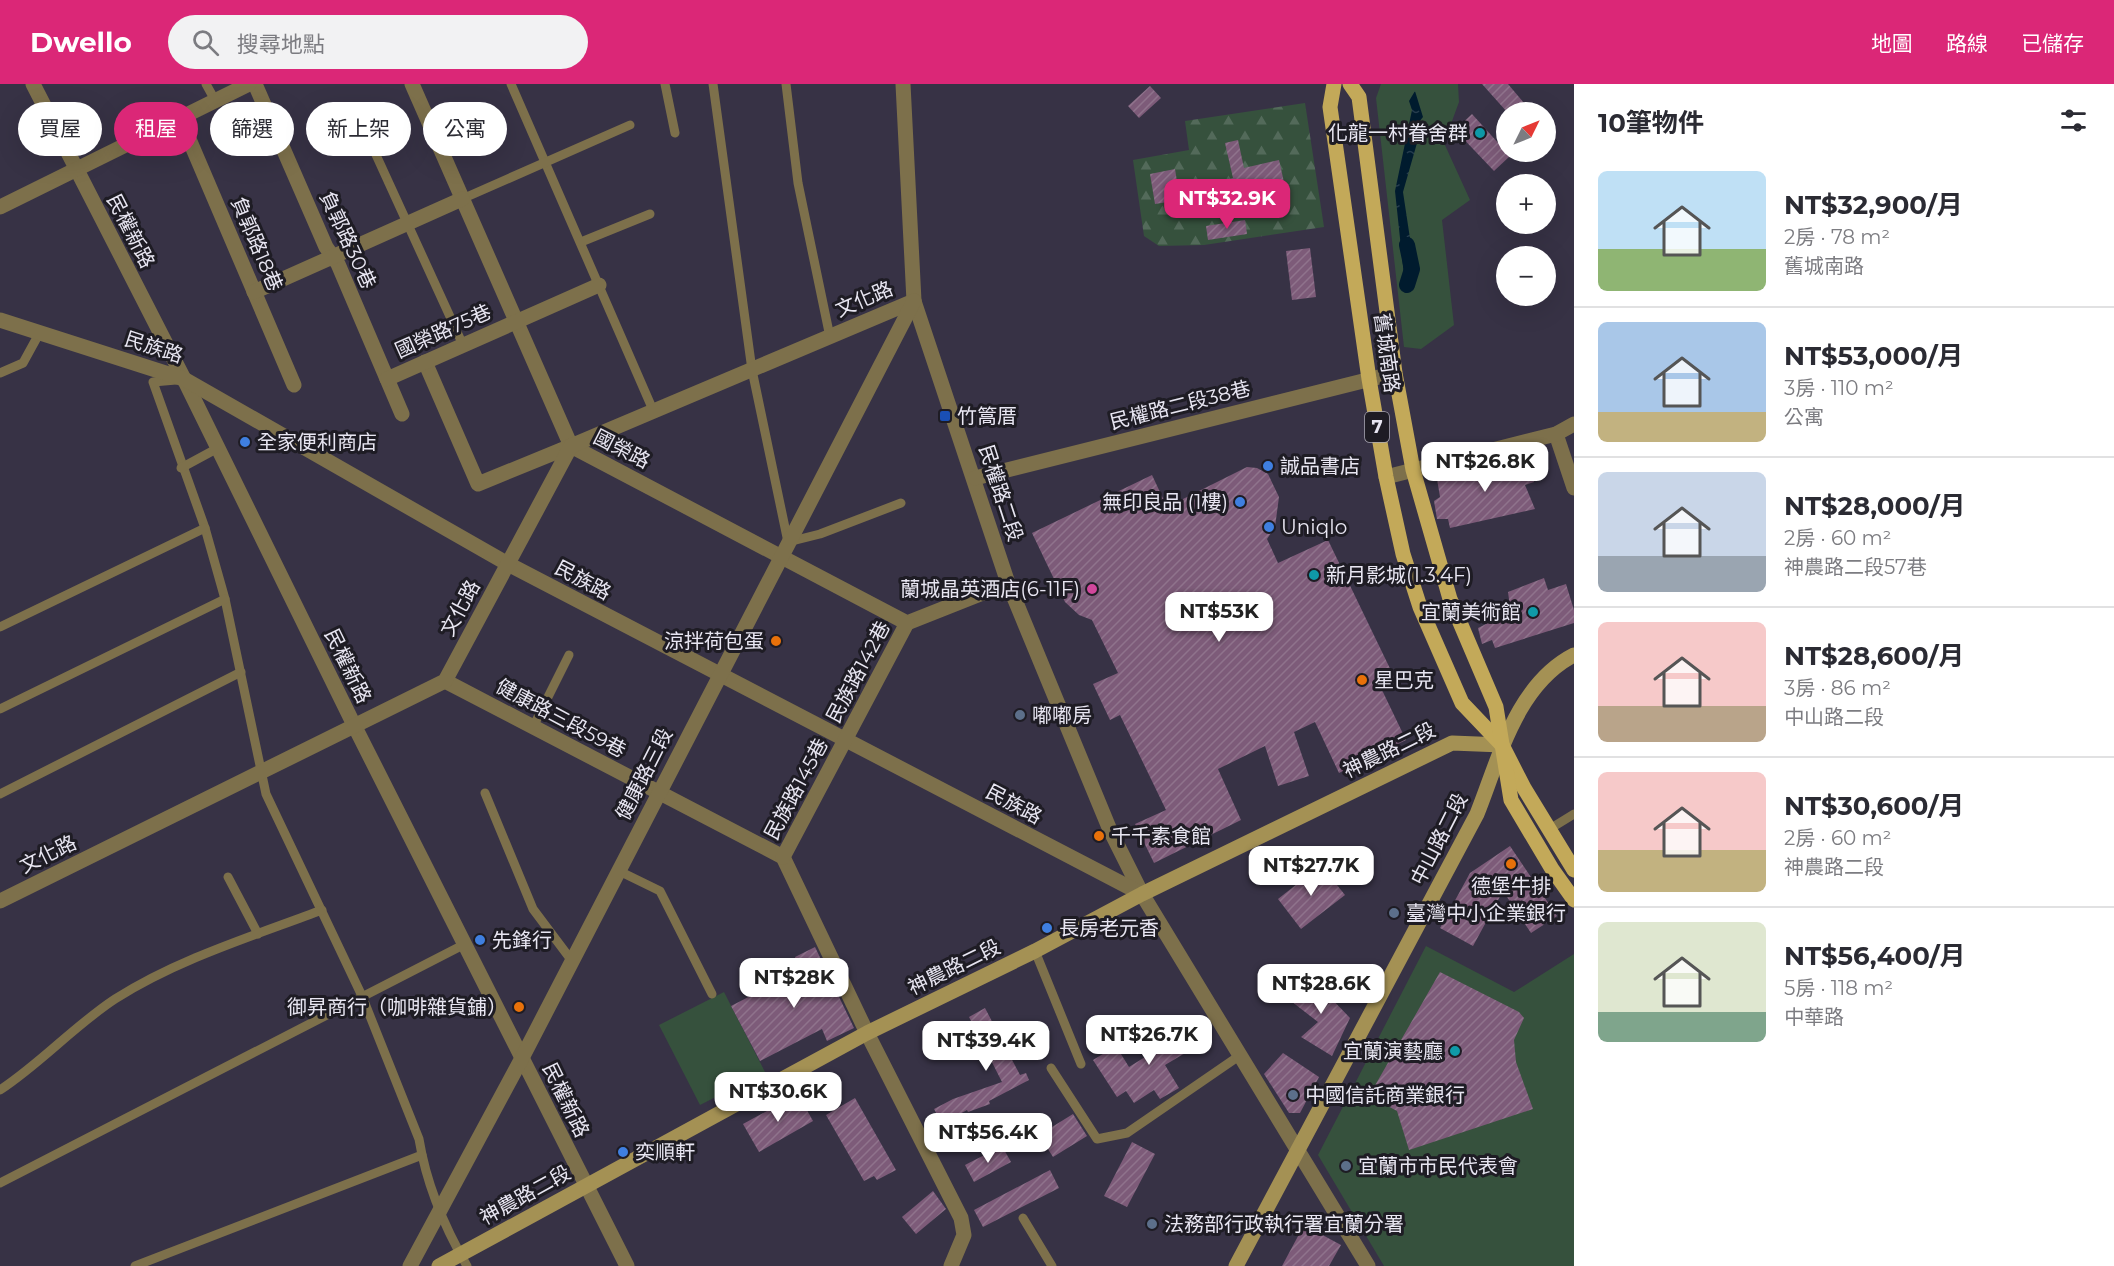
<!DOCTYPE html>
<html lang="zh-TW">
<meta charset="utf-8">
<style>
:root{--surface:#fff;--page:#f2f2f3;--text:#2b2b33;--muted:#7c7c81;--line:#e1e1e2;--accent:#db2777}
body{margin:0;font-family:Montserrat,"Noto Sans TC",sans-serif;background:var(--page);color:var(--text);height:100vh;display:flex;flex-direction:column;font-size:22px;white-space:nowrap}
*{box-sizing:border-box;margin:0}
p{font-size:20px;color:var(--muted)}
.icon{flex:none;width:33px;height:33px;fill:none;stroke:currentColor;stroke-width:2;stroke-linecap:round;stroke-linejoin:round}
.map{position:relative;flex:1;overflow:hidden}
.sheet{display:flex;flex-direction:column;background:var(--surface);width:540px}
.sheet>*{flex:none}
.guide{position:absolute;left:18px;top:18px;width:570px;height:54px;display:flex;gap:12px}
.needle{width:39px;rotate:47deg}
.controls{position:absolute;left:1496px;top:18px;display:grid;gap:12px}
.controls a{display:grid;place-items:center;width:60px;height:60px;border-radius:50%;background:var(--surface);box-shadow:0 6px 24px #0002;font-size:30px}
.price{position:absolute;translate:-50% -51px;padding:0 14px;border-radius:12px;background:#fff;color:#222;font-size:20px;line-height:39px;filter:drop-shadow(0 2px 3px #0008)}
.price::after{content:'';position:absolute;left:50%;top:36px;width:18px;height:14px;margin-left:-9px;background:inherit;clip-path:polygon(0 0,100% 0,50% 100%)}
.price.active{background:var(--accent);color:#fff}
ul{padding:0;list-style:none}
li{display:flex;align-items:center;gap:18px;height:150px;padding:0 24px}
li+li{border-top:2px solid var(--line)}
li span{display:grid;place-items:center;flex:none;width:168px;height:120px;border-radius:9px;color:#555}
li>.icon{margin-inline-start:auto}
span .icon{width:72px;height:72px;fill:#fffc;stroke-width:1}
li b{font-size:26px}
h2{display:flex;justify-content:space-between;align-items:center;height:72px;padding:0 24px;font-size:26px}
.tag{padding:0 21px;border-radius:27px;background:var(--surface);box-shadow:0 6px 24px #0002;font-size:21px;line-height:54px}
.tag.active{background:var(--accent);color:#fff}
header{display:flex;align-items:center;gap:36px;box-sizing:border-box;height:84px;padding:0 30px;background:var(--accent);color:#fff}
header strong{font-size:28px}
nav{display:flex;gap:33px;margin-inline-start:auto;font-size:21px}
.search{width:420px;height:54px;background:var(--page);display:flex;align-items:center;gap:15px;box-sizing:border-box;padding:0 21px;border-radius:33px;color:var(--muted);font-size:22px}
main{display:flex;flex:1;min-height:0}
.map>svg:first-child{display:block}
.forest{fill:url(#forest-firs)}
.park{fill:#36513d}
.water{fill:url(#water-ripples)}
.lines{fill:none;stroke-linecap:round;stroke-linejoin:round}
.canal{stroke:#001b2e;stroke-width:16}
.building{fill:url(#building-hatch)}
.lane{stroke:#7d704b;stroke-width:9}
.street{stroke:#7d704b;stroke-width:15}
.secondary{stroke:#a49154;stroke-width:15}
.primary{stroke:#c3a959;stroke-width:15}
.culture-dot{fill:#0f9aa8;stroke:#1e1c24;stroke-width:2}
.transit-dot{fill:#1a4fb4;stroke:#1e1c24;stroke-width:2}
.shop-dot{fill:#3f7fe0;stroke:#1e1c24;stroke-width:2}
.hotel-dot{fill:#d1479c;stroke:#1e1c24;stroke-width:2}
.food-dot{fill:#e8710a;stroke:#1e1c24;stroke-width:2}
.service-dot{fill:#5c6f8a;stroke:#1e1c24;stroke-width:2}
.labels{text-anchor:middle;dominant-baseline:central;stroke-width:6;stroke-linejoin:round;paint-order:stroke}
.shield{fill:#1e1c24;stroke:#aba9b4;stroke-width:1.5}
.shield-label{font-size:18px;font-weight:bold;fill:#e8e6f2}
.poi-label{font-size:20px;fill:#e8e6f2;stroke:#1e1c24;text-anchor:start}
.street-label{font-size:20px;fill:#e8e6f2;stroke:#1e1c24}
</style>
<header>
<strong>Dwello</strong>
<div class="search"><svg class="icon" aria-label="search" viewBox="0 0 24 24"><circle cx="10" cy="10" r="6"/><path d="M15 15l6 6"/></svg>搜尋地點</div>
<nav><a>地圖</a><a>路線</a><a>已儲存</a></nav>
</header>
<main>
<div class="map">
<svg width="1574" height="1182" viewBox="0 0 1574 1182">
<defs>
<pattern id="forest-firs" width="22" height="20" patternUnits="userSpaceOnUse" patternTransform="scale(1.5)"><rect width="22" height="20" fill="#36513d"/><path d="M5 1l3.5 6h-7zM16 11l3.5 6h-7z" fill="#536a5a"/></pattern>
<pattern id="water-ripples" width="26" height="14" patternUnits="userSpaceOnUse" patternTransform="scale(1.5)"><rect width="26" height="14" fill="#001b2e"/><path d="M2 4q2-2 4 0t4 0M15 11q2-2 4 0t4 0" fill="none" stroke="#253c4d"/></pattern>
<pattern id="building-hatch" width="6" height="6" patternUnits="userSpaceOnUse" patternTransform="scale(1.5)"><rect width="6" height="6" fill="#7d5b79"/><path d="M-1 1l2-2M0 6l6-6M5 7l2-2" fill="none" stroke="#8f738c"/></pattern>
</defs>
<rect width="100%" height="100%" fill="#373245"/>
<!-- forest -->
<path class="forest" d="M1305,19L1324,143L1204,161L1159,162L1144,152L1133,76L1189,66L1185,37Z"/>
<!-- park -->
<g class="park">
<path d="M1381,0H1458L1459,18L1444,59L1470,116L1442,136L1454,241L1421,265L1404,263L1376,14Z"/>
<path d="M1426,862L1514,908L1574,870V1182H1384L1318,1071Z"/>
<path d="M724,908L765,988L700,1021L659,941Z"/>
</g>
<!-- water -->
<path class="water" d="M1415,7L1423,33L1415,43L1419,52L1403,108L1414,181L1404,192L1395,107L1412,26L1409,17Z"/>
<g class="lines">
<!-- canal -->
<path class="canal" d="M1407,201L1412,185L1407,161"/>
</g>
<!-- building -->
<g class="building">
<path d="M1482,0H1508L1524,19L1513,28H1507Z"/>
<path d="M1150,2L1161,14L1139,34L1128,22Z"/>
<path d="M1472,30L1510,72L1494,87L1455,46Z"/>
<path d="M1238,56L1244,84L1279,76L1286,107L1271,111L1269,101L1223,111L1220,97L1233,94L1225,59Z"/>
<path d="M1175,85L1180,116L1155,120L1150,90Z"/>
<path d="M1245,136L1247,150L1208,156L1206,142Z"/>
<path d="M1310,164L1316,213L1292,216L1286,167Z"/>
<path d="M1529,372L1534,398L1525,401L1535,425L1450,444L1448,435H1437L1434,417L1440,413L1437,395Z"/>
<path d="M1247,383L1257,384L1268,390L1279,413L1275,443L1267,455L1278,479L1328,456L1397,599L1382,606L1406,656L1339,689L1315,638L1294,648L1309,692L1278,702L1265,662L1218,685L1241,736L1154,779L1135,740L1166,726L1120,631L1110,636L1093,600L1118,589L1092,536L1079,531L1065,518L1032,449L1152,391L1167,423Z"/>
<path d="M1544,494L1548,506L1566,500L1574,526V539L1495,564L1492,556L1482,560L1478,544L1488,539L1485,530L1510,523L1508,508Z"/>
<path d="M1510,762L1557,832L1531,849L1503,807L1473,862L1440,844L1470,789Z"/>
<path d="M1321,781L1345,811L1301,845L1278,815Z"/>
<path d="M815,863L854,944L827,957L822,945L760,977L731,922L799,887L795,873Z"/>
<path d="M1440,888L1519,928L1524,934L1514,956L1516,978L1533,1025L1409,1066L1397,1027L1369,1012Z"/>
<path d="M1309,891L1350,934L1332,972L1301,953L1318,938L1287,914Z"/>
<path d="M985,924L1020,991L1026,989L1029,996L989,1017L990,1020L968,1028L967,1026L942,1040L934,1025L953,1015L1002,998L969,933Z"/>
<path d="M1189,931L1204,958L1165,981L1179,1004L1160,1015L1154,1006L1134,1019L1126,1007L1117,1013L1093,976L1116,962L1129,983L1161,963L1159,960L1183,946L1178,937Z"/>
<path d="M1283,969L1319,993L1300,1029H1289L1264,990Z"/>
<path d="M798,1010L813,1037L759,1068L743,1040Z"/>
<path d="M855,1014L896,1086L877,1096L874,1092L864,1097L826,1031Z"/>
<path d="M1073,1030L1087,1052L1053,1073L1039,1051Z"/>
<path d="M1132,1058L1155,1070L1127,1123L1104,1112Z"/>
<path d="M1002,1062L1011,1078L974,1098L965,1081Z"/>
<path d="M1050,1086L1059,1104L983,1143L974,1126Z"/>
<path d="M933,1107L946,1125L916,1150L902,1133Z"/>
<path d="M1304,1141L1341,1161L1329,1182H1282Z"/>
</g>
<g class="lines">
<!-- lane -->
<g class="lane">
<path d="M206,0L216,18"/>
<path d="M511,0L653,326"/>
<path d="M665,0L675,49"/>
<path d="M713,0L752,286L788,458L820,450L901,419"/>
<path d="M786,0L798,99L830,253"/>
<path d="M361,38L463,261"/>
<path d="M462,115L630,41"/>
<path d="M581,158L650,130"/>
<path d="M0,289L23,279L40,248"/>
<path d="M176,296L153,298L205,444L225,515L266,710L362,912L419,1055C426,1098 445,1144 467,1182"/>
<path d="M181,384L218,364"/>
<path d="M0,543L205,444"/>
<path d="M0,625L225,515"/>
<path d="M533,643L569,571"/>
<path d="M485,709L533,825L572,877"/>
<path d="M0,710L241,588"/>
<path d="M1548,746L1574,730"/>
<path d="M619,787L660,807L712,910"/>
<path d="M228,793L258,850"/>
<path d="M1035,867L1081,980"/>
<path d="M1051,984L1097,1055L1127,1049L1239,972"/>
<path d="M0,1006C41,979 74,942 115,915C178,875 253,852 322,826"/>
<path d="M0,1099L465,860"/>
<path d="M1023,1134L1052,1182"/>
<path d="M135,1182L422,1071"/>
</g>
<!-- street -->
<g class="street">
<path d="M33,0L184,295L354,641L627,1182"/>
<path d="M255,0L326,163L338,180L402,330"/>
<path d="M412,0L571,362L907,539L1008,499"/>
<path d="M903,0L914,217L1008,499L1110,746L1142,810L1368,1182"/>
<path d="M180,34L294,301"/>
<path d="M0,123L249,0"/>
<path d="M254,208L462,115"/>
<path d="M0,236L184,295L508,480L1142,810"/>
<path d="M425,278L478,400L571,362"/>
<path d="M387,295L599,201"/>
<path d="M1556,350L1574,404"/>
<path d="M1386,393L1556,350L1574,340"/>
<path d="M975,394L1395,289"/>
<path d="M445,597L783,773L867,949L961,1134L964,1151L951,1182"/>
<path d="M783,773L907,539"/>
<path d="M0,817L445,597L571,362L914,217"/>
<path d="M410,1182L522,974L914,217"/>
</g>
<!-- secondary -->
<g class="secondary">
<path d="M439,1182L867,949L1035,867L1142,810L1452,659L1502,661"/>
<path d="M1236,1182L1477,730C1499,675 1516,601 1574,571"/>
</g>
<!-- primary -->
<g class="primary">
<path d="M1334,0L1330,23L1369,295L1386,393L1403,470L1420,523L1462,619L1502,661L1524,704L1574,786"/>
<path d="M1350,0L1359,13L1395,289L1413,386L1450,515L1496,623L1511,716L1552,785L1574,816"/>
</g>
</g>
<!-- markers -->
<g class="culture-dot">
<circle cx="1480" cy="49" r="6"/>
<circle cx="1314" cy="491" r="6"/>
<circle cx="1533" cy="528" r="6"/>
<circle cx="1455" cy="967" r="6"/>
</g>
<rect class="transit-dot" x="939" y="326" width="12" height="12" rx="3"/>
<g class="shop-dot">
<circle cx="245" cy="358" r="6"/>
<circle cx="1268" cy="382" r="6"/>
<circle cx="1240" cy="418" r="6"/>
<circle cx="1269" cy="443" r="6"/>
<circle cx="1047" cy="844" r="6"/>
<circle cx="480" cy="856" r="6"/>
<circle cx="623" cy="1068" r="6"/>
</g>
<circle class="hotel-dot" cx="1092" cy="505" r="6"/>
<g class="food-dot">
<circle cx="776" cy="557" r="6"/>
<circle cx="1362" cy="596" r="6"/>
<circle cx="1099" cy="752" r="6"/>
<circle cx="1511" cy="780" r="6"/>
<circle cx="519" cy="923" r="6"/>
</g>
<g class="service-dot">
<circle cx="1020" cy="631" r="6"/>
<circle cx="1394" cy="829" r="6"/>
<circle cx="1293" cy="1011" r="6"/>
<circle cx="1346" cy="1082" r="6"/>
<circle cx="1152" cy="1140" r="6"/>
</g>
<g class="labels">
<!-- shield labels -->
<rect class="shield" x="1365" y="328" width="24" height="30" rx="4.5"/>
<g class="shield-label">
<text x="1377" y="343">7</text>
</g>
<!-- poi labels -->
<g class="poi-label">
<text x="1468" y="49" text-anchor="end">化龍一村眷舍群</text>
<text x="957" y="332">竹篙厝</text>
<text x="257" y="358">全家便利商店</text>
<text x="1280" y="382">誠品書店</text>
<text x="1228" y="418" text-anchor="end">無印良品 (1樓)</text>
<text x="1281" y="443">Uniqlo</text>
<text x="1326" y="491">新月影城(1.3.4F)</text>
<text x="1080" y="505" text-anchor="end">蘭城晶英酒店(6-11F)</text>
<text x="1521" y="528" text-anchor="end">宜蘭美術館</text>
<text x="764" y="557" text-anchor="end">涼拌荷包蛋</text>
<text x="1374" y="596">星巴克</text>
<text x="1032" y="631">嘟嘟房</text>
<text x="1111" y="752">千千素食館</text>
<text x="1511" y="802" text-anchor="middle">德堡牛排</text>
<text x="1406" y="829">臺灣中小企業銀行</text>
<text x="1059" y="844">長房老元香</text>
<text x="492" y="856">先鋒行</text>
<text x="507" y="923" text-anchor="end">御昇商行（咖啡雜貨鋪）</text>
<text x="1443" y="967" text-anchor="end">宜蘭演藝廳</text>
<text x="1305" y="1011">中國信託商業銀行</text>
<text x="635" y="1068">奕順軒</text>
<text x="1358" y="1082">宜蘭市市民代表會</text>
<text x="1164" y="1140">法務部行政執行署宜蘭分署</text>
</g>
<!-- street labels -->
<g class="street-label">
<text transform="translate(131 147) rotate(63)">民權新路</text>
<text transform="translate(348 156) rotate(65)">負郭路30巷</text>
<text transform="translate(257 160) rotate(67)">負郭路18巷</text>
<text transform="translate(864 215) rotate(-23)">文化路</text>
<text transform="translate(443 247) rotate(-24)">國榮路75巷</text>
<text transform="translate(154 263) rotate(18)">民族路</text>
<text transform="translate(1387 269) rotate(82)">舊城南路</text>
<text transform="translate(1180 321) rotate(-14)">民權路二段38巷</text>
<text transform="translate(622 365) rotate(27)">國榮路</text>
<text transform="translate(1001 409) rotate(72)">民權路二段</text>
<text transform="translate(583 496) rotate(28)">民族路</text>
<text transform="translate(460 524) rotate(-62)">文化路</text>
<text transform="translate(348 582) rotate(64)">民權新路</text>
<text transform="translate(858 588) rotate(-62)">民族路142巷</text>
<text transform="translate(561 634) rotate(28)">健康路三段59巷</text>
<text transform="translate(1389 666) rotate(-26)">神農路二段</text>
<text transform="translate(644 690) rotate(-63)">健康路三段</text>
<text transform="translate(796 705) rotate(-62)">民族路145巷</text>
<text transform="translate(1014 720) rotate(28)">民族路</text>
<text transform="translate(1439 755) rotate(-63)">中山路二段</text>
<text transform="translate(48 770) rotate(-26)">文化路</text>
<text transform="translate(954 883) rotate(-26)">神農路二段</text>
<text transform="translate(566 1016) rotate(64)">民權新路</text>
<text transform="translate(525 1111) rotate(-29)">神農路二段</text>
</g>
</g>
</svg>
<div class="controls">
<a><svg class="needle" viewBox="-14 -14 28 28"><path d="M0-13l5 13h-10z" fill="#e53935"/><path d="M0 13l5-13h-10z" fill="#7c7c81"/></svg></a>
<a>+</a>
<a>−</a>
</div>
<b class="price active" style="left:1227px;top:146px">NT$32.9K</b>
<b class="price" style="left:1485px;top:409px">NT$26.8K</b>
<b class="price" style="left:1219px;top:559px">NT$53K</b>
<b class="price" style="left:1311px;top:813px">NT$27.7K</b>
<b class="price" style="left:794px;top:925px">NT$28K</b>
<b class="price" style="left:1321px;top:931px">NT$28.6K</b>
<b class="price" style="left:1149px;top:982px">NT$26.7K</b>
<b class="price" style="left:986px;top:988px">NT$39.4K</b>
<b class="price" style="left:778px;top:1039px">NT$30.6K</b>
<b class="price" style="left:988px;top:1080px">NT$56.4K</b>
<div class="guide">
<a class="tag">買屋</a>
<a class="tag active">租屋</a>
<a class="tag">篩選</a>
<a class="tag">新上架</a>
<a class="tag">公寓</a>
</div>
</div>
<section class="sheet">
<h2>10筆物件<svg class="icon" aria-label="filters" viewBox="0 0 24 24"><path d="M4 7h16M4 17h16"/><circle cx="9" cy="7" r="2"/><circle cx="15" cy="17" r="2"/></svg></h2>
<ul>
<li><span style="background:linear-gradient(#bfe0f5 65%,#8fb573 0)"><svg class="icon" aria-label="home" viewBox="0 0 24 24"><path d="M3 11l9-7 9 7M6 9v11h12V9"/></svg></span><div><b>NT$32,900/月</b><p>2房 · 78 m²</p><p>舊城南路</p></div></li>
<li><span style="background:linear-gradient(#a9c7e8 75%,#c2b280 0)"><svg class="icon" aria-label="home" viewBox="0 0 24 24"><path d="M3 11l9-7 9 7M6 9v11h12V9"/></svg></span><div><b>NT$53,000/月</b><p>3房 · 110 m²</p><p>公寓</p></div></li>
<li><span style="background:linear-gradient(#c9d6e8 70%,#9aa5b1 0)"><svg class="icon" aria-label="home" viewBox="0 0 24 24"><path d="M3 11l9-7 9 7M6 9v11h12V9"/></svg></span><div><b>NT$28,000/月</b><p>2房 · 60 m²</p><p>神農路二段57巷</p></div></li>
<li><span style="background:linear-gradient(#f6c9c9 70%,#b9a48a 0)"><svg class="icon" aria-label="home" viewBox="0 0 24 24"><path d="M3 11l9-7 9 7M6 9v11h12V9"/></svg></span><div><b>NT$28,600/月</b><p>3房 · 86 m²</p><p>中山路二段</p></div></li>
<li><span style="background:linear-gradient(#f6c9c9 65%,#c2b280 0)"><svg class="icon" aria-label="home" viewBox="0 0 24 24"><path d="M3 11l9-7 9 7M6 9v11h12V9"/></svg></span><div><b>NT$30,600/月</b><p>2房 · 60 m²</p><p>神農路二段</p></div></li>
<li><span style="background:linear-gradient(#dfe7d0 75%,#7fa58c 0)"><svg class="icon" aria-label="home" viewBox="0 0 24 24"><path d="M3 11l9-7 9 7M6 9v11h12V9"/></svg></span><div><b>NT$56,400/月</b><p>5房 · 118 m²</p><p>中華路</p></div></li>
</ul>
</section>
</main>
